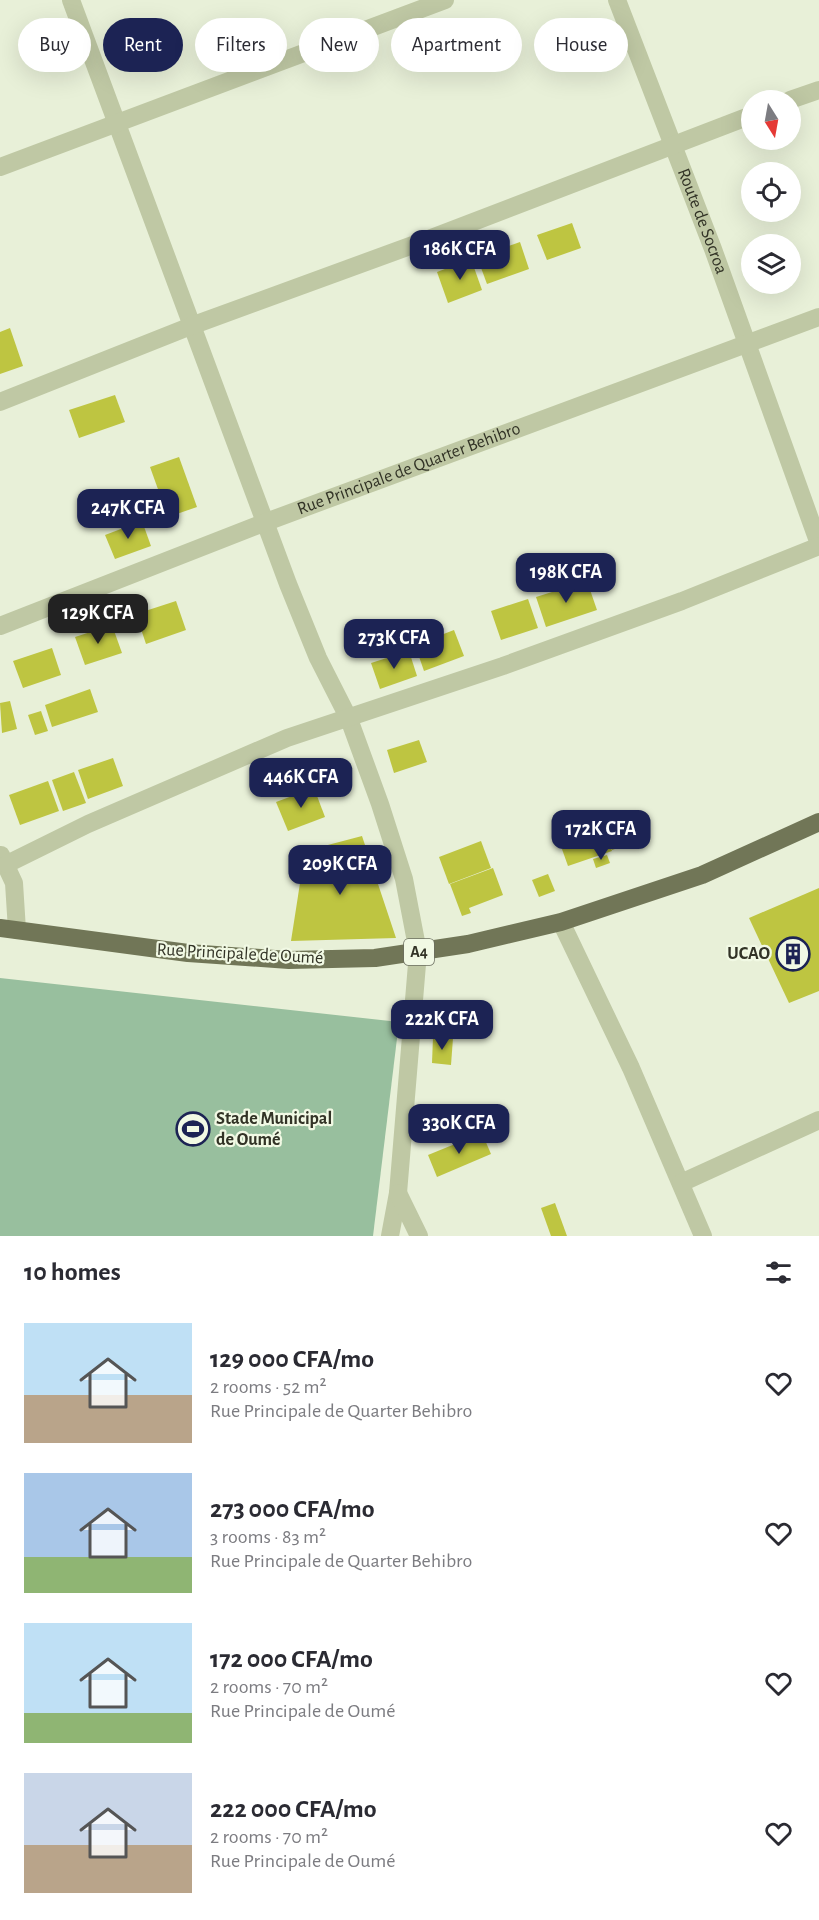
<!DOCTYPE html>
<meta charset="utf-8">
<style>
:root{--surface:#fff;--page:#f7f7f7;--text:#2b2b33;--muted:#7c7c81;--accent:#1c2354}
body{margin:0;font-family:"Alegreya Sans",sans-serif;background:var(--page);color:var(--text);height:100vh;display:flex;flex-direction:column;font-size:22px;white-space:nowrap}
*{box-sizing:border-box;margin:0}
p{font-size:20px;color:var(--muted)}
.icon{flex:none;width:33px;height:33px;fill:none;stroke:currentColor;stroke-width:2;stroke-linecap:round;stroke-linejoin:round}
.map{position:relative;height:1236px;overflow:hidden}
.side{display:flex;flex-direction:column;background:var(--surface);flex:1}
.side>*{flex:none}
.banner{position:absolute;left:18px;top:18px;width:783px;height:54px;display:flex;gap:12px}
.needle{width:39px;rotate:169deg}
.buttons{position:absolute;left:741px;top:90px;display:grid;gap:12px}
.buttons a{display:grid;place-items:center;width:60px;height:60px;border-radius:50%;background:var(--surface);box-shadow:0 6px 24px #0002;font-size:30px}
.price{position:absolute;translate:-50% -51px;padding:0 14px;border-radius:12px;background:var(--accent);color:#fff;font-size:20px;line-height:39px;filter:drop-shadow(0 2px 3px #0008)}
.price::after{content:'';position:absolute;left:50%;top:36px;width:18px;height:14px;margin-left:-9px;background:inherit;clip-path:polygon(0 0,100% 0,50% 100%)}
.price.selected{background:#222;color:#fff}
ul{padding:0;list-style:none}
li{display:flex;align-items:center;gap:18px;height:150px;padding:0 24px}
li span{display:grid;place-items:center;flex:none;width:168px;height:120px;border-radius:0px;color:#555}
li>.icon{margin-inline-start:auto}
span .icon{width:72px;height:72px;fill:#fffc;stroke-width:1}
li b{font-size:26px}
h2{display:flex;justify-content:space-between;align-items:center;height:72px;padding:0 24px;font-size:26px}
.pill{padding:0 21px;border-radius:27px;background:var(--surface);box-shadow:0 6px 24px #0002;font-size:21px;line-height:54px}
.pill.selected{background:var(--accent);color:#fff}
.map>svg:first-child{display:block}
.green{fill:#98bf9e}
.building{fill:#bec541}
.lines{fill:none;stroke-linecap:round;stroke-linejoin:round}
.street{stroke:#bfc8a4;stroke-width:18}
.primary{stroke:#717657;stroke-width:18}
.labels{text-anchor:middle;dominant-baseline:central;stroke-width:4.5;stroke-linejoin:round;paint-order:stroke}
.shield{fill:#f1f9e4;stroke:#6b6e5f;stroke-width:1.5}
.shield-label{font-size:16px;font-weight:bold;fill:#323326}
.street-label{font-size:18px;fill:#323326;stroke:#f1f9e4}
.poi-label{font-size:18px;font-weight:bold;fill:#323326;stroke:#f1f9e4;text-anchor:end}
</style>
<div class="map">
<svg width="819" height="1236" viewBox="0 0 819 1236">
<rect width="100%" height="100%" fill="#e8f0d8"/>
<!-- green -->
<path class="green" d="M0,978L399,1022L373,1236H0Z"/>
<!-- building -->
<g class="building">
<path d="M572,223L581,248L547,260L537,235Z"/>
<path d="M520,242L529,269L487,284L477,257Z"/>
<path d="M471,259L482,290L448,303L437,272Z"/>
<path d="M10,328L23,366L0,374V332Z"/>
<path d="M115,395L125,422L79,438L69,410Z"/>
<path d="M179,457L197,507L168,517L150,467Z"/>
<path d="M142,521L151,546L115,559L105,535Z"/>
<path d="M587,581L597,610L546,627L536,597Z"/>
<path d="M528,599L538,628L501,640L491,611Z"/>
<path d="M176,601L186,630L146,644L136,614Z"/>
<path d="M112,625L122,653L85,665L75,637Z"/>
<path d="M454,630L464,656L424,671L415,645Z"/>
<path d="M52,648L61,675L23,688L13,661Z"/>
<path d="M409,651L417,676L380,689L371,663Z"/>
<path d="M90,689L98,712L52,727L45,705Z"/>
<path d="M10,701L17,729L2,733L0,703Z"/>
<path d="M41,711L48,731L35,735L28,715Z"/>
<path d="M419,740L427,762L394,773L387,750Z"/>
<path d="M113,758L123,786L88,799L78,770Z"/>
<path d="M74,772L86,803L63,811L52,780Z"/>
<path d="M48,781L59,811L20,825L9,795Z"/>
<path d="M314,788L325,817L288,831L276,802Z"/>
<path d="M602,823L612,851L568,866L558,838Z"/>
<path d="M619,830L624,846L612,850L607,834Z"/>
<path d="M362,836L396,938L291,941L305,851Z"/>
<path d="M481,841L491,868L449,884L439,857Z"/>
<path d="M607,855L610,863L596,868L593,859Z"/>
<path d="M493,868L503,895L469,908L471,913L462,916L450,884Z"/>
<path d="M548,874L555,891L539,897L532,880Z"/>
<path d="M819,888V991L789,1003L749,918Z"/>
<path d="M433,1037L453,1038L451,1065L432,1063Z"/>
<path d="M482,1133L491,1154L437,1177L428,1155Z"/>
<path d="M555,1203L567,1236H551L541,1208Z"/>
</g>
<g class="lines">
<!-- street -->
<g class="street">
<path d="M71,0L288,584L318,658L349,719L380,804L404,879L418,952L398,1193L390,1236"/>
<path id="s1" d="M617,0L713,249L819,544"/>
<path d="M790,100L819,90"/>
<path d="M0,167L445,0"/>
<path d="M0,402L191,326L421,242L752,115"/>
<path id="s2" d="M0,626L266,522L819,317"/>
<path d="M1,855L14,883L17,930"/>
<path d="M7,864L88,824L287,738L503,666L682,601L819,546"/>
<path d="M561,922L631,1068L703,1236"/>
<path d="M681,1183L819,1120"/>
<path d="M398,1193L419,1236"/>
</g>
<!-- primary -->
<path class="primary" d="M0,928L188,953L289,960L375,958L468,944L561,922L702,875L819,822"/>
</g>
<!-- icons -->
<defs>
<symbol id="building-ring" viewBox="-11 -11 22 22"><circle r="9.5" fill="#f1f9e4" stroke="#1c2354" stroke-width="1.5"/><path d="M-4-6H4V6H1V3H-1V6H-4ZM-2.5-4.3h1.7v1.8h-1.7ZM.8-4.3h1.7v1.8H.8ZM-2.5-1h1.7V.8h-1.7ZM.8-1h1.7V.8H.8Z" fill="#1c2354"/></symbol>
<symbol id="stadium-ring" viewBox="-11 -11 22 22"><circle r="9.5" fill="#f1f9e4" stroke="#1c2354" stroke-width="1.5"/><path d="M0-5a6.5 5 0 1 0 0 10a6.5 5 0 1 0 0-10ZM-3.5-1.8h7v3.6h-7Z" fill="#1c2354"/></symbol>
</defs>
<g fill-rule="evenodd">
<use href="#building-ring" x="774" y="935" width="38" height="38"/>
<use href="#stadium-ring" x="174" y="1110" width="38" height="38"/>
</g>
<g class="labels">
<!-- shield labels -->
<rect class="shield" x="404" y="939" width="30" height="26" rx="4.5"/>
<g class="shield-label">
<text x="419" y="952">A4</text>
</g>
<!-- street labels -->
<g class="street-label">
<text stroke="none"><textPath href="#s1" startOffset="237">Route de Socroa</textPath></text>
<text stroke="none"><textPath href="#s2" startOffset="438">Rue Principale de Quarter Behibro</textPath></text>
<text transform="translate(240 954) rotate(3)">Rue Principale de Oumé</text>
</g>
<!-- poi labels -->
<g class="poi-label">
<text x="770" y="954">UCAO</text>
<text x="216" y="1119" text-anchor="start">Stade Municipal<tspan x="216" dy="21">de Oumé</tspan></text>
</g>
</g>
</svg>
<div class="buttons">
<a><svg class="needle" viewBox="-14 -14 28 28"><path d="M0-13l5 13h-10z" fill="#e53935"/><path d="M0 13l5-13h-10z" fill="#7c7c81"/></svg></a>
<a><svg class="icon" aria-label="locate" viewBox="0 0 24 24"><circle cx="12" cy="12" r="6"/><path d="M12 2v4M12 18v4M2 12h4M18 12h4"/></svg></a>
<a><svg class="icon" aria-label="layers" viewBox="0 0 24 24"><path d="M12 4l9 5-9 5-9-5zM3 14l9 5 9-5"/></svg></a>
</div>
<b class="price" style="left:460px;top:281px">186K CFA</b>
<b class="price" style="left:128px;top:540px">247K CFA</b>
<b class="price" style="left:566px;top:604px">198K CFA</b>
<b class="price selected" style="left:98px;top:645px">129K CFA</b>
<b class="price" style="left:394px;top:670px">273K CFA</b>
<b class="price" style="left:301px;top:809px">446K CFA</b>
<b class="price" style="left:601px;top:861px">172K CFA</b>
<b class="price" style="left:340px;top:896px">209K CFA</b>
<b class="price" style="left:442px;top:1051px">222K CFA</b>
<b class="price" style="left:459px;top:1155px">330K CFA</b>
<div class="banner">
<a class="pill">Buy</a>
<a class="pill selected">Rent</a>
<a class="pill">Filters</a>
<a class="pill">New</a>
<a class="pill">Apartment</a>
<a class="pill">House</a>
</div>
</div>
<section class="side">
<h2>10 homes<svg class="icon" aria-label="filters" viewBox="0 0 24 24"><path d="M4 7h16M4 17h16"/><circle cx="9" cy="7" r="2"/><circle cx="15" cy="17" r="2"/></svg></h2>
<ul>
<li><span style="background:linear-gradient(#bfe0f5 60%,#b9a48a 0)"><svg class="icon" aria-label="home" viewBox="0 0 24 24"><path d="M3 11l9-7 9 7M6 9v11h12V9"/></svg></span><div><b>129 000 CFA/mo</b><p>2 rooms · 52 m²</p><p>Rue Principale de Quarter Behibro</p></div><svg class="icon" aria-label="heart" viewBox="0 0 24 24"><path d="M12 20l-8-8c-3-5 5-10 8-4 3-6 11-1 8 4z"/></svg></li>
<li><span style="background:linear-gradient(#a9c7e8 70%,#8fb573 0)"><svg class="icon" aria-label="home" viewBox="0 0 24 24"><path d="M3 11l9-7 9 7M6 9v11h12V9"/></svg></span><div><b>273 000 CFA/mo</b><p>3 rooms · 83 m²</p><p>Rue Principale de Quarter Behibro</p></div><svg class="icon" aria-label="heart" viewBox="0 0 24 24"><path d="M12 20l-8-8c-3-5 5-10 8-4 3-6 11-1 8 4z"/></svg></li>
<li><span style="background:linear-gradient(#bfe0f5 75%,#8fb573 0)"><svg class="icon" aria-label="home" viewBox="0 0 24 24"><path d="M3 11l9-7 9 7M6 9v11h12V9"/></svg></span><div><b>172 000 CFA/mo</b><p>2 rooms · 70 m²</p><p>Rue Principale de Oumé</p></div><svg class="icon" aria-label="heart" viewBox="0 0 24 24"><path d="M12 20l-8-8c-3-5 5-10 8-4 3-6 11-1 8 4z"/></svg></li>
<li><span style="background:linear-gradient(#c9d6e8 60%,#b9a48a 0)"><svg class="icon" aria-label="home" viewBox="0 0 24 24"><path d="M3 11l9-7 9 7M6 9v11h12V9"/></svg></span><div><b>222 000 CFA/mo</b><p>2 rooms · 70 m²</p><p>Rue Principale de Oumé</p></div><svg class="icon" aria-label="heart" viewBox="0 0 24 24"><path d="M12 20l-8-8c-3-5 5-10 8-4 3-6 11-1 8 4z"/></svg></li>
</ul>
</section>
